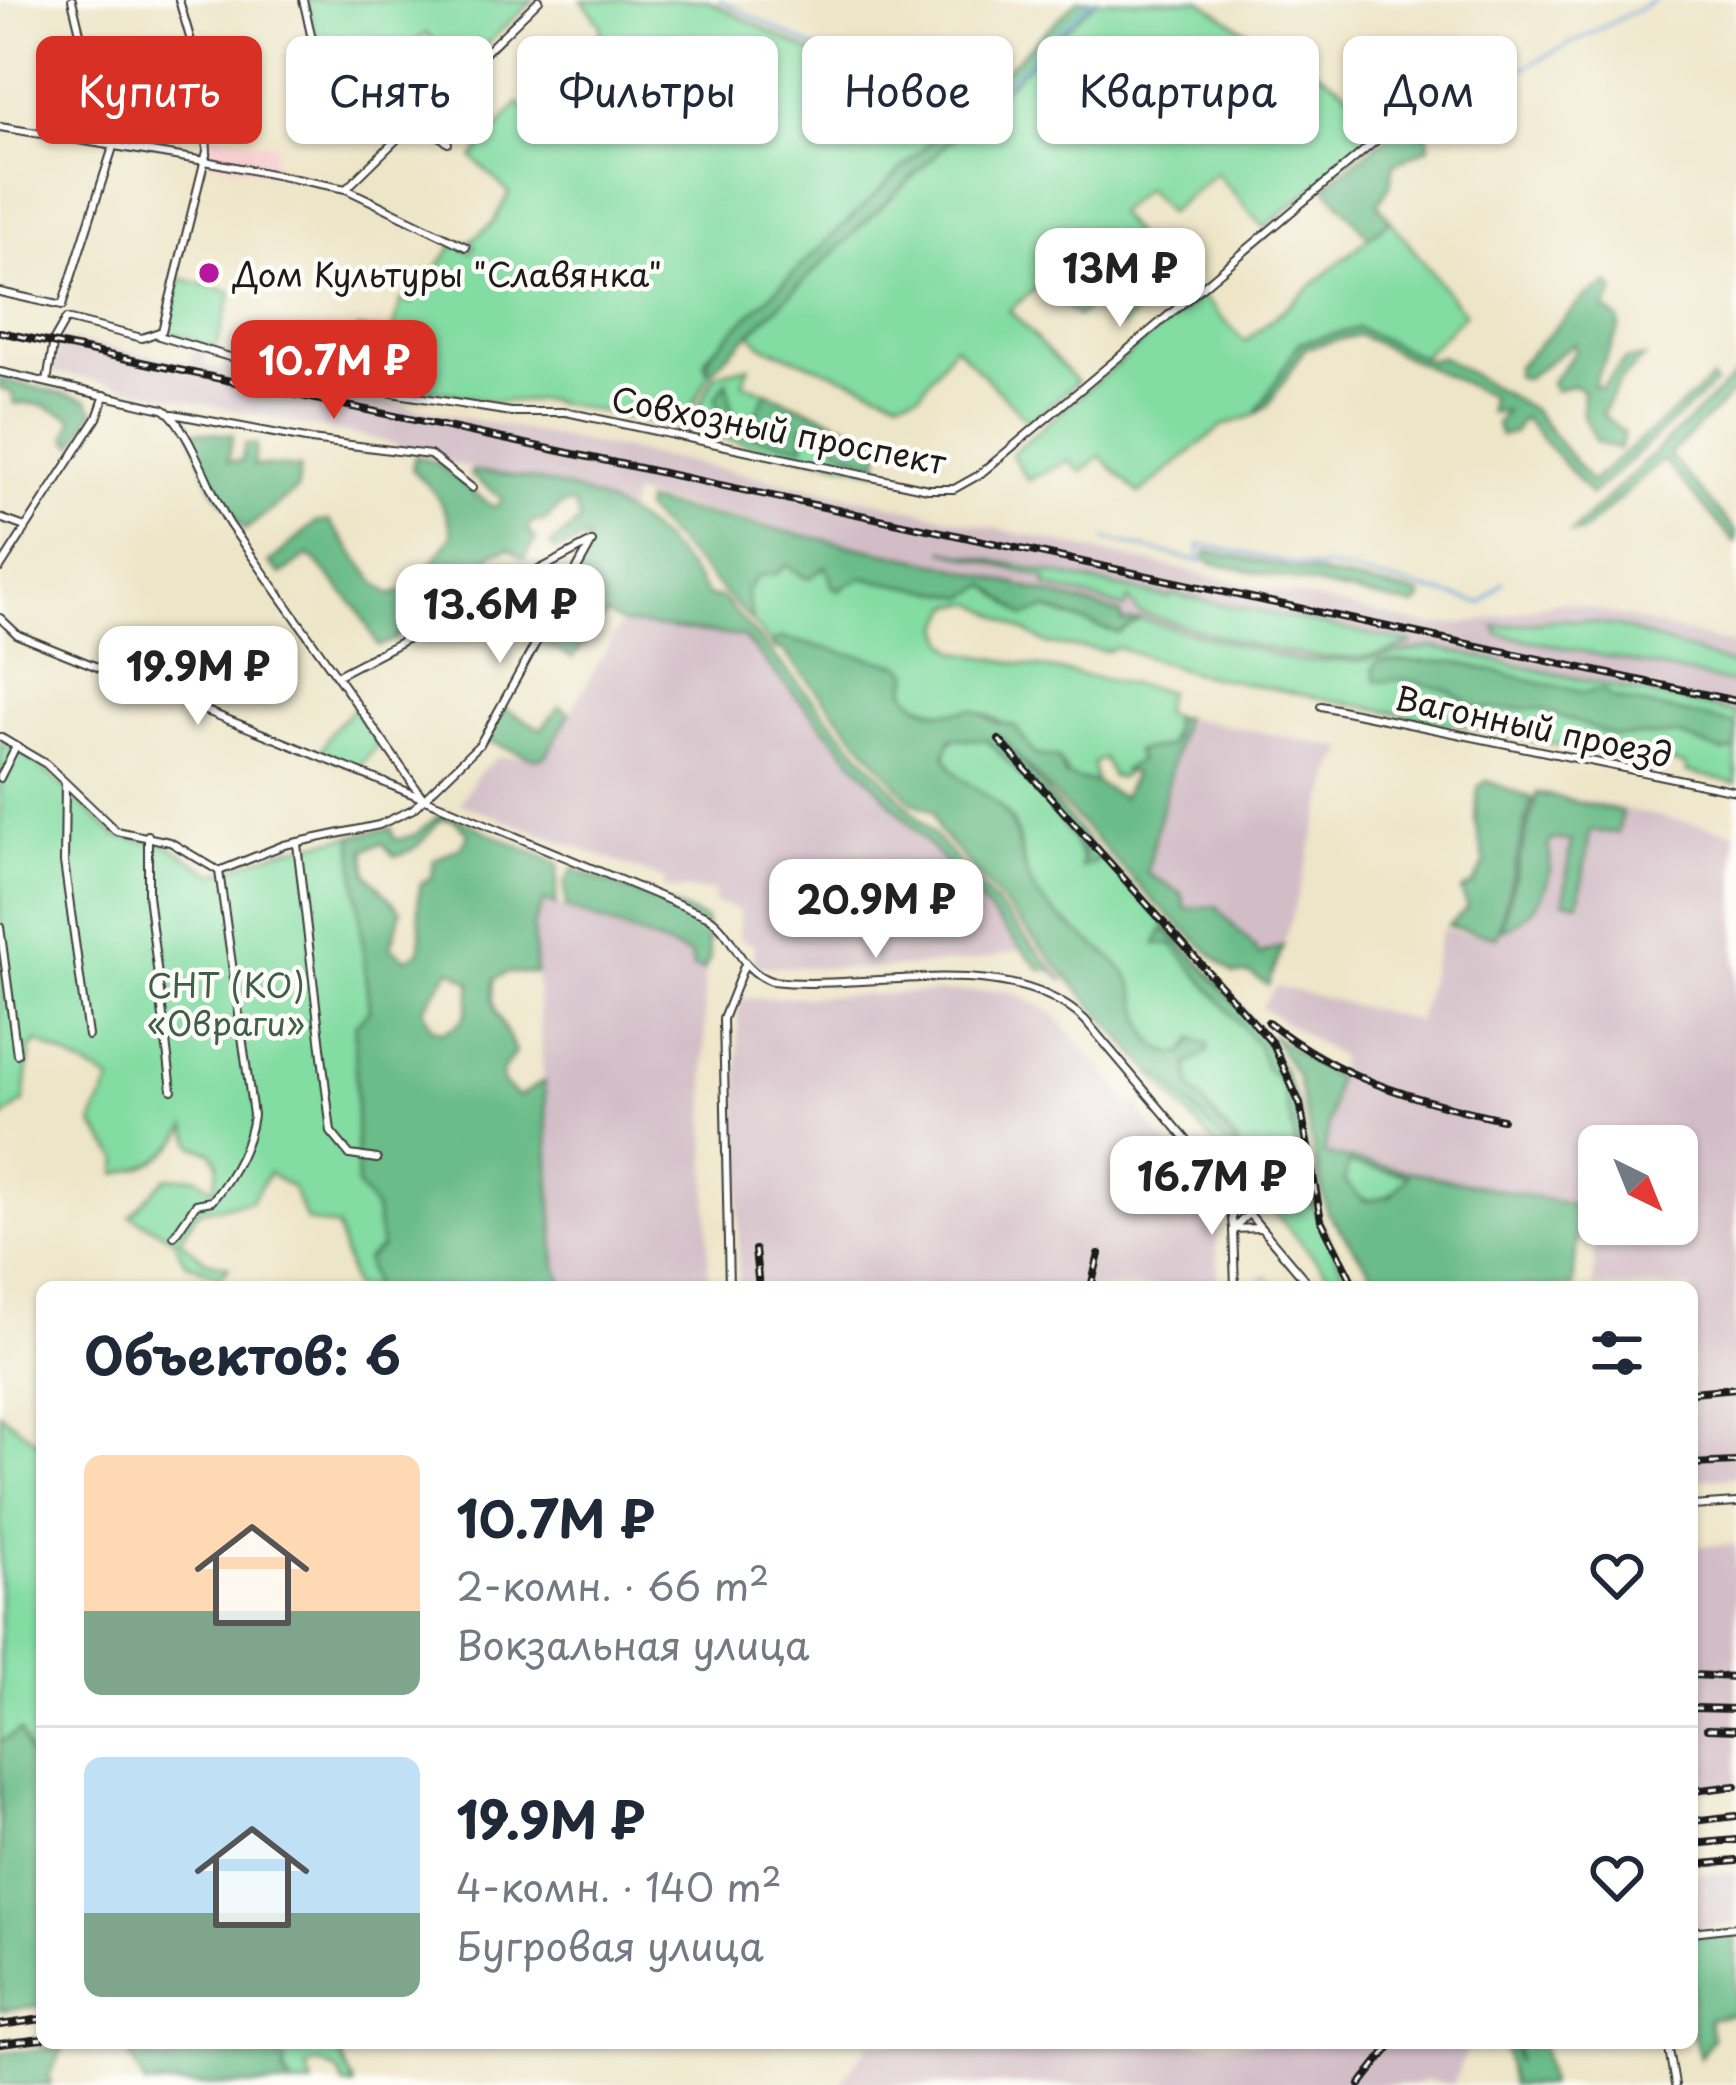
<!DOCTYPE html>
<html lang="ru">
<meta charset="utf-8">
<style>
:root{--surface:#fff;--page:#f2f2f3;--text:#1f2937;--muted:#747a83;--line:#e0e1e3;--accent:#d93025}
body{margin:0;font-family:"Playpen Sans",sans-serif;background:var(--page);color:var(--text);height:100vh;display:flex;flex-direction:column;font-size:45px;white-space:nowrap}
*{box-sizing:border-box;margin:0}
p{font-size:39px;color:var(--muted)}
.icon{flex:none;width:66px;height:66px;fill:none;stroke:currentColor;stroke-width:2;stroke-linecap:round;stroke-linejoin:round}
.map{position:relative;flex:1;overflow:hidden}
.panel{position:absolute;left:36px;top:1281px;width:1662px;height:768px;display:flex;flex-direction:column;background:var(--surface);border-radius:18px;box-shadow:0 3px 9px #0004}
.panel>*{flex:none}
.hud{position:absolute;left:36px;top:36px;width:1665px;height:108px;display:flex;gap:24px}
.needle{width:78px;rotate:137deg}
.buttons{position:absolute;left:1578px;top:1125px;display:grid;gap:24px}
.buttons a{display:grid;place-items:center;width:120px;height:120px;border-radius:18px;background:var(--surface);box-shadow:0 3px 9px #0004;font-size:60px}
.price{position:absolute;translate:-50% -102px;padding:0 27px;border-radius:24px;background:#fff;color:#222;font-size:39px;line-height:78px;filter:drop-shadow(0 3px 6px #0008)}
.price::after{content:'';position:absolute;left:50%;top:72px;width:36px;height:27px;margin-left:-18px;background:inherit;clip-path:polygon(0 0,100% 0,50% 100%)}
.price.current{background:var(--accent);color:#fff}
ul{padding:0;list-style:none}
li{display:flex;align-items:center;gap:36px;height:300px;padding:0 48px}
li+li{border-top:3px solid var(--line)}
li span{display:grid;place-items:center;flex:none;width:336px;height:240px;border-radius:18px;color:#555}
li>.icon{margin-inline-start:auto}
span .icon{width:144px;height:144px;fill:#fffc;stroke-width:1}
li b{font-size:51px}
h2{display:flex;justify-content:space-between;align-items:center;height:144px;padding:0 48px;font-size:51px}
.tag{padding:0 42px;border-radius:18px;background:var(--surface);box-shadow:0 3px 9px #0004;font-size:42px;line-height:108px}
.tag.current{background:var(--accent);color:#fff}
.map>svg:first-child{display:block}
.built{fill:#f7cfd1}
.industrial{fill:#d2bdc6;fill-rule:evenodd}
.green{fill:#83dca2;stroke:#507c5f;stroke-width:3}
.forest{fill:#6abc88;stroke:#436c52;stroke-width:3;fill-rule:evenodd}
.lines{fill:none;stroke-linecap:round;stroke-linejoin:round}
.stream{stroke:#66a3d7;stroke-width:3}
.minor-casing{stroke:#3b3a36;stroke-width:10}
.tertiary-casing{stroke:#3b3a36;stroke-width:10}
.minor{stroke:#fff;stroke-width:6}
.tertiary{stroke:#fff;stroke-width:6}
.rail-casing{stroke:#1c1c1c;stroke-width:8}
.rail{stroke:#fdfcf7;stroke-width:3;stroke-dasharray:9;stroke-linecap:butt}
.poi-dot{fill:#b5179e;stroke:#fdfcf7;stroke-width:4.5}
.labels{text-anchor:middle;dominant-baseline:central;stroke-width:9;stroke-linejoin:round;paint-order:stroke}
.poi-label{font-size:33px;fill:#1c1c1c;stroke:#fdfcf7;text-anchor:start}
.street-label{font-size:33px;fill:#1c1c1c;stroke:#fdfcf7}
.park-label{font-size:33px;fill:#405f4b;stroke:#fdfcf7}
</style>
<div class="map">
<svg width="1736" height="2085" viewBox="0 0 1736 2085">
<rect width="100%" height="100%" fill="#fdfcf7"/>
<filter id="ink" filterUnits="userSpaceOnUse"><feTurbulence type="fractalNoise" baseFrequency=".00833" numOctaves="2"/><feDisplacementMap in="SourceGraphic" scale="24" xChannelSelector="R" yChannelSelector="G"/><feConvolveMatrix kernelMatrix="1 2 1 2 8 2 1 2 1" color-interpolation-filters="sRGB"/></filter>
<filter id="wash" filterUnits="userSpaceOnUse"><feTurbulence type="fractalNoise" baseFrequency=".004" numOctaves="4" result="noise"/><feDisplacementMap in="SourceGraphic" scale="48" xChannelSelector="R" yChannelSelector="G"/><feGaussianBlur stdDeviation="2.7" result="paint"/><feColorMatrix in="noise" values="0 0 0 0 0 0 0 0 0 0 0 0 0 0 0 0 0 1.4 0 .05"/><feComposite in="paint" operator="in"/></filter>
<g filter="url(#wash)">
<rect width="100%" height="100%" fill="#ede5c7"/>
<!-- built -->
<path class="built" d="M212,134L275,144V173L209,161Z"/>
<!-- industrial -->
<g class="industrial">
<path d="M58,338L189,363L192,351L205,354V366L834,492L1432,626L1477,622L1562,601L1736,646V713L1432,647L1357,661H1296L1136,629L945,565L633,495L627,513L560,484L481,472L376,439L54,372Z"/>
<path d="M621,623L743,637L1023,950L973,961L880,969L754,966V944L739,939V910L714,903V891L664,889V880L460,803L477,775L497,757L546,756Z"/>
<path d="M1183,717L1347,749L1335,765L1283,946L1267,956L1227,924L1186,908L1182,894L1146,873Z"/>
<path d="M1536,791L1736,832V1477L1692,1480V1287H1593L1596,1209L1324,1154L1340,1057L1261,1007L1276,986L1418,1021L1442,929L1498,938ZM1599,1146H1677V1224H1599Z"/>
<path d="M544,900L692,955L693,968L704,970L709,1287H565L556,1265L533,926Z"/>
<path d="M972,991H1011L1053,1013L1131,1104L1142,1106V1116L1215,1198L1218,1283L1256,1282L1266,1273L1278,1287H739L738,999Z"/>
<path d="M1736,1545V1787L1692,1793V1546Z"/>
<path d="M1736,1872V1924L1692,1929V1874Z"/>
<path d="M869,2043H1467L1468,2047L1453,2085L1426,2080L1415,2085H840Z"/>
</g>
<!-- green -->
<g class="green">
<path d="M306,0H534L461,68L426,33L368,92C319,76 320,45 306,0Z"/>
<path d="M582,0H707L951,123L707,356L704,363L711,371L681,428L545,400L495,402L344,373L358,329L392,334L401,300L412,303C420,278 440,270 453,245L471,252L475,246L468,243L493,223L509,193L473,158L518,103L533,115L588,71L602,26Z"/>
<path d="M1096,0H1200L1262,42L1273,39L1392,123L1264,228L1216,173L1168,213L1145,188L1117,213L1160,268L1151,277L1161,293L1120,327L1093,303L1077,317L1043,283L1009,310L1077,382L1029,422L954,345L920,393L899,398L763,346L750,333Z"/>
<path d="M1390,220L1465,314L1422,357L1358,328L1299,343L1255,415L1222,426L1139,494L1100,456L1082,472L1068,461L1028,480L1011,454L1200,294L1245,342Z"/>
<path d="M180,278L232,292L216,348L168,331Z"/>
<path d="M749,366L743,383L766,392L753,420L733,416L729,407L724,430L808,423L835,433L848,454L879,463V471L687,431L715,374Z"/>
<path d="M943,550L1170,598L1172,594L1412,643C1333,683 1219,633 1139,613L1129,599L1125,608L1046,586V578Z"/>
<path d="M781,565L792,566L803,577L826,566L832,585L841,591L851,579L861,578L967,597L987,585L1018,609H1046L1113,632L1141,619L1296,661H1357L1432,647L1736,713V783L1687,772L1685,765L1659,759L1655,764L1194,673L1116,647L1108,651L1047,644L976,603L953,605L942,626L947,642L958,652L1167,691L1162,713L1176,717L1167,746L1136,753L1139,762L1120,778L1112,776L1103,758L1093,764L1096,783L1070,778L1058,758L1035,755C1019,733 983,699 953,716L913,702L905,689L910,676L900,665L773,642L774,648L753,623L744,596L757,576Z"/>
<path d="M1563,619L1616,626L1736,666V684L1499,634L1495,627Z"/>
<path d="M354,708L379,744L358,768L320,753L332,730Z"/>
<path d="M960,736C968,736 981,737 988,741C1010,756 1087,844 1082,867L1103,857L1231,995L1285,1072L1298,1106L1314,1207L1351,1287H1340L1152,1073L1163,1077L1234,1149L1238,1143L1191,1088L1188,1064L1207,1053L1203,1042L1193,1039L1183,1054C1134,1055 1147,997 1124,974C1095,944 1050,925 1031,886C1021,865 1022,834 1009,816C989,789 944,786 945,745Z"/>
<path d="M0,742L36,762L116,836L169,846L214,874L282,850L352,836L369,1010L355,1025L357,1185L375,1209L381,1248L367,1259L373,1287H353L337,1227L307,1221L292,1188L269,1173L251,1201L197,1211L180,1240L206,1261L229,1267L221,1277L185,1262L172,1237L130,1216L166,1178L196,1177L214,1189L218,1162L212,1152L194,1146L187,1127C170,1158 150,1167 117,1174L119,1159L92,1124L111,1081L38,1042L30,1049L24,1102L0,1120Z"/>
<path d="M1348,1163L1409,1175C1391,1201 1363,1211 1344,1181Z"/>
<path d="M0,1413L42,1446V1763L30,1755L20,1731L0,1742Z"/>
<path d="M267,2043H334L354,2085H344L339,2071L318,2063L307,2068L313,2085H292L275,2047Z"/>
</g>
<!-- forest -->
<g class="forest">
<path d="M1078,0H1096L711,371L706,369L711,352Z"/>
<path d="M1399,127L1428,136L1429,147L1394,164L1390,185L1378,204L1390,220L1369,238L1325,186Z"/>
<path d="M1610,284L1615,293L1605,309L1619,320V330L1593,385L1602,387L1625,360L1644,358L1620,381L1602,414L1624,433L1619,450L1596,442L1583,416L1582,390L1574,385L1555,391L1551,382L1575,352L1574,343L1525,379L1516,376L1517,367L1585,297Z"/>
<path d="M1358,328L1428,360L1442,357L1533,410L1591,482L1712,379L1715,384L1591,495L1523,417L1513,433L1500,435L1496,423L1505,412H1489L1490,396L1358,335L1305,348L1269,404L1255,415L1299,343Z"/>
<path d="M1736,375V390L1669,455L1736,532L1735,543L1663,460L1581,533H1571Z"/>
<path d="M0,379L87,400L94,411L74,445L67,438L73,418L42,405L14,403L12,392L0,389Z"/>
<path d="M727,381L733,416L753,419L766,392L881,439L879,463L838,448L834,433L809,423L802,427L804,447L724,431L715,398Z"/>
<path d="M191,431L233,435L228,461H242L245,444L257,445L253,465L300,468L297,490L245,530L213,488Z"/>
<path d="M415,456L436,462L491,506H499L501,497L470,475L472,471C579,482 648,505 708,596L722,598L1064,981L1051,969L1041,970L743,637L621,623L606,615L573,658L542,643L575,585L576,556L587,546V539L555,551L551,545L580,521L574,504L562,505L544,522L533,521L527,530L536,540L524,559L510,549L492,553L488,563L495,585L473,596L461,592L421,624L405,626L394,640L378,646L358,609L314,559L307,556L281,575L269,563L315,523L329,521L377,584L392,595L408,589L428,569L452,535C448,506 432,488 412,469Z"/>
<path d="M645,502L945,565L1121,614L1122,622L1141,619L1118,633L1046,609L1025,616L987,585L967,597L862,578L835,590L826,566L808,579L786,565L777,574L757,576L746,591L753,623L644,510Z"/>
<path d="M1207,551L1419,594L1422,599L1415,606L1212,563L1205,559Z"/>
<path d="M781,638L900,665L909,671L905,689C918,716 949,714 973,709L995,722L1015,726L1035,755L1058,758L1065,776L1096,783L1122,798L1134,774L1124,770L1139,760L1135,751L1167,746L1173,738L1172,720L1183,717L1147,873L1182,894L1186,909L1217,906C1229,926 1254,942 1259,955L1283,946L1268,985L1249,973L1234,974L1158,906L1000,737L1102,859L1081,868L1084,854L1047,803L987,740L951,738L945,755C957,786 984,787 1003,810C1023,832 1018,869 1037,894C1062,927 1113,950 1131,981C1145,1005 1137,1055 1183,1054L1194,1039L1208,1044L1207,1053L1188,1064L1191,1088L1238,1148L1229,1147L1163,1077L1152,1073L939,831L933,811L912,802L783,651L774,648L772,642Z"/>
<path d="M1378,661L1456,662L1585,693L1603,689L1612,698L1736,724V750L1722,752L1678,735L1616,737L1540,709H1479L1447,690L1403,679L1376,682L1373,668Z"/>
<path d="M559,706L570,713L546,756L536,759L485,740L503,708L542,729Z"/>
<path d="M1487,781L1532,798L1497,937L1448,926L1468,907L1461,891L1473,884L1485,863L1475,819L1478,787Z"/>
<path d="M1537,793L1622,812L1618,833L1590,831L1579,903L1564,901L1571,841L1552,839L1548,847C1558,879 1534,922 1501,930Z"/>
<path d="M443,812L558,864L556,905L544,901L533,926L536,973H507L495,979C486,1011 507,1025 515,1053L502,1071L503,1083L518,1097L544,1081L556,1265L565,1287H373L366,1259L381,1248L375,1209L357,1185L355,1025L369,1010L352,836L391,828L395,840L415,835ZM452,819L469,834L460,847L434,860L432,877L421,883C414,909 425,931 419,952L406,959L391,947L401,911L367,873L365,850L382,843L394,856C415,854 428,836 439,820ZM451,969L471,982C469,1007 469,1024 442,1032L431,1027L423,1009Z"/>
<path d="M573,869L705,919L710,958L704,970L693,968L691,955L566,908L565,883Z"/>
<path d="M1164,928C1214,979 1275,1034 1296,1104C1305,1136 1307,1172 1311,1205L1302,1201L1294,1135L1281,1082L1266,1069L1258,1046L1173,945L1156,944Z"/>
<path d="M1270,1034L1336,1078L1324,1154L1573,1205L1578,1226L1573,1287H1383L1327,1212L1297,1076ZM1348,1164L1407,1175L1408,1176L1391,1196L1365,1201L1344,1181Z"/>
<path d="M20,1731L30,1755L42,1763V2006L0,2010V1742Z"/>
<path d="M1736,1933V2014L1708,2019L1712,2038L1700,2057L1692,2031V1937Z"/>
<path d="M267,2043L286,2062L283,2074L292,2085H145L129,2054L141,2052L167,2062C195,2037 231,2043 267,2043Z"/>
<path d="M1504,2043H1512L1517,2063V2043H1542L1549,2085H1511Z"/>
<path d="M64,2047L49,2075L51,2085H0V2053Z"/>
</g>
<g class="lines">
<!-- stream -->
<g class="stream">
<path d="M720,0L948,116"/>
<path d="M1429,116L1656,0"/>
<path d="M960,127L1093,0"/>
<path d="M1106,539L1201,562L1199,544L1318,569L1325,566L1482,603L1503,582"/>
</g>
</g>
</g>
<g filter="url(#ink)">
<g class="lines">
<defs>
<g id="minor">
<path d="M72,0L93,86L96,141"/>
<path d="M303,0C310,25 314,64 331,84C355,111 380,95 397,137"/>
<path d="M417,117L448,143"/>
<path d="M205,161L346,189L466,247"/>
<path d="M346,189L539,0"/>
<path d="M0,292L62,306"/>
<path d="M62,306L114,144"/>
<path d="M159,336L253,364L398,394L511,412H566L928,489H954L979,475L1398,122"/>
<path d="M173,414L311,440L430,455L472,488"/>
<path d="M0,518L25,527"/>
<path d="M0,568L97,418L105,395"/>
<path d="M0,618L18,635L420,797"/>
<path d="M336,676L592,542"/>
<path d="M1321,706L1736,791"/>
<path d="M0,737L46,764L116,831L170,842L219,871L284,845L379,825L413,809L480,744L592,542"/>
<path d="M0,778L16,746"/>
<path d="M65,783L64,862L88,1036"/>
<path d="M148,835V895L172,1090"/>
<path d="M297,844L331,1132L350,1155L377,1159"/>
<path d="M0,927L17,1054"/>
<path d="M1229,1190L1233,1229L1260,1228"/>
<path d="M174,1236L196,1204L212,1201C232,1176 249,1148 253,1115L219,871"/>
<path d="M729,1287L723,1019L744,966"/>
<path d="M1235,1287L1233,1229L1248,1214"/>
<path d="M1692,1932L1736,1927"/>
<path d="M1668,2043L1675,2085"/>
</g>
<g id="tertiary">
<path d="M0,127L205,161"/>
<path d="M0,372L163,409C186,420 212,497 230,525L423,798L707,916C736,934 736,969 771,981C870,992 1008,948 1085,1020L1311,1287"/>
<path d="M47,382L54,340L66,319L142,338L162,331L207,151L203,82L179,0"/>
<path d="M1692,1506L1736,1503"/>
</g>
</defs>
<!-- minor casing -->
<use href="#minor" class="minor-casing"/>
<!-- tertiary casing -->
<use href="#tertiary" class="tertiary-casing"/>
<!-- minor -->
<use href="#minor" class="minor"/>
<!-- tertiary -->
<use href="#tertiary" class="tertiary"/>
<defs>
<g id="rail">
<path d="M0,332L1736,701"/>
<path d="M999,740L1273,1044L1300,1104L1321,1220L1355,1287"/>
<path d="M1268,1022C1340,1079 1413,1100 1502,1119"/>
<path d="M755,1250L759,1287"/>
<path d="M1091,1287L1099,1254"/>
<path d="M1692,1392L1736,1388"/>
<path d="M1692,1464L1736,1462"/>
<path d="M1692,1675L1736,1677"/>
<path d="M1692,1708L1736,1709"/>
<path d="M1707,1729L1736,1730"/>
<path d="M1692,1791L1736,1786"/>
<path d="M1692,1821L1736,1816"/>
<path d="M1692,1844L1736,1840"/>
<path d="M1692,1865L1736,1861"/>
<path d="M0,2025L42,2019"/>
<path d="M0,2044L42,2039"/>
<path d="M1360,2085L1393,2043"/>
</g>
</defs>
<!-- rail casing -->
<use href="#rail" class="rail-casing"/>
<!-- rail -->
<use href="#rail" class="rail"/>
</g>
</g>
<!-- markers -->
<circle class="poi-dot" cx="209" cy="273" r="12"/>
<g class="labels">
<!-- poi labels -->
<g class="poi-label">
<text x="233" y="273">Дом Культуры "Славянка"</text>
</g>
<!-- street labels -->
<g class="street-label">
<text transform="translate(779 429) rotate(11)">Совхозный проспект</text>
<text transform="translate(1534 725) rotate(12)">Вагонный проезд</text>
</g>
<!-- park labels -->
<g class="park-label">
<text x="226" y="984">СНТ (КО)<tspan x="226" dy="38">«Овраги»</tspan></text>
</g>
</g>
</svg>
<div class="buttons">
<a><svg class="needle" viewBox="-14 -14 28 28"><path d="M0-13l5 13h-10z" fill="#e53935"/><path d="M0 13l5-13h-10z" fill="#747a83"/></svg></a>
</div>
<b class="price" style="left:1120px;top:330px">13M ₽</b>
<b class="price current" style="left:334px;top:422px">10.7M ₽</b>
<b class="price" style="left:500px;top:666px">13.6M ₽</b>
<b class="price" style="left:198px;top:728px">19.9M ₽</b>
<b class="price" style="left:876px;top:961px">20.9M ₽</b>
<b class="price" style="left:1212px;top:1238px">16.7M ₽</b>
<div class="hud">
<a class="tag current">Купить</a>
<a class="tag">Снять</a>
<a class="tag">Фильтры</a>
<a class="tag">Новое</a>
<a class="tag">Квартира</a>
<a class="tag">Дом</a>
</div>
<section class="panel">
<h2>Объектов: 6<svg class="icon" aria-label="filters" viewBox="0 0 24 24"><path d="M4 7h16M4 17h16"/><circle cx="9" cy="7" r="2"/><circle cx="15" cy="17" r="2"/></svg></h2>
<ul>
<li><span style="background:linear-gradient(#ffd9b3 65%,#7fa58c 0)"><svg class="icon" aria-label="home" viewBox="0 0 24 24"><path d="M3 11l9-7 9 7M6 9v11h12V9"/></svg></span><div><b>10.7M ₽</b><p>2-комн. · 66 m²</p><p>Вокзальная улица</p></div><svg class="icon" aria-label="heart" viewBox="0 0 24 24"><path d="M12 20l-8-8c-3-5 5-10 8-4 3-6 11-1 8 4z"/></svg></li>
<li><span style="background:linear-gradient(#bfe0f5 65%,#7fa58c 0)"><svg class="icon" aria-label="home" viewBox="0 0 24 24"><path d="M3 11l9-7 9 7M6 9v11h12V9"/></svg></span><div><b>19.9M ₽</b><p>4-комн. · 140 m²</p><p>Бугровая улица</p></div><svg class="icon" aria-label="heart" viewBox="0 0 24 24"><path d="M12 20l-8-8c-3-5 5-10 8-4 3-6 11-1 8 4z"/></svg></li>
</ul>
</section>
</div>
